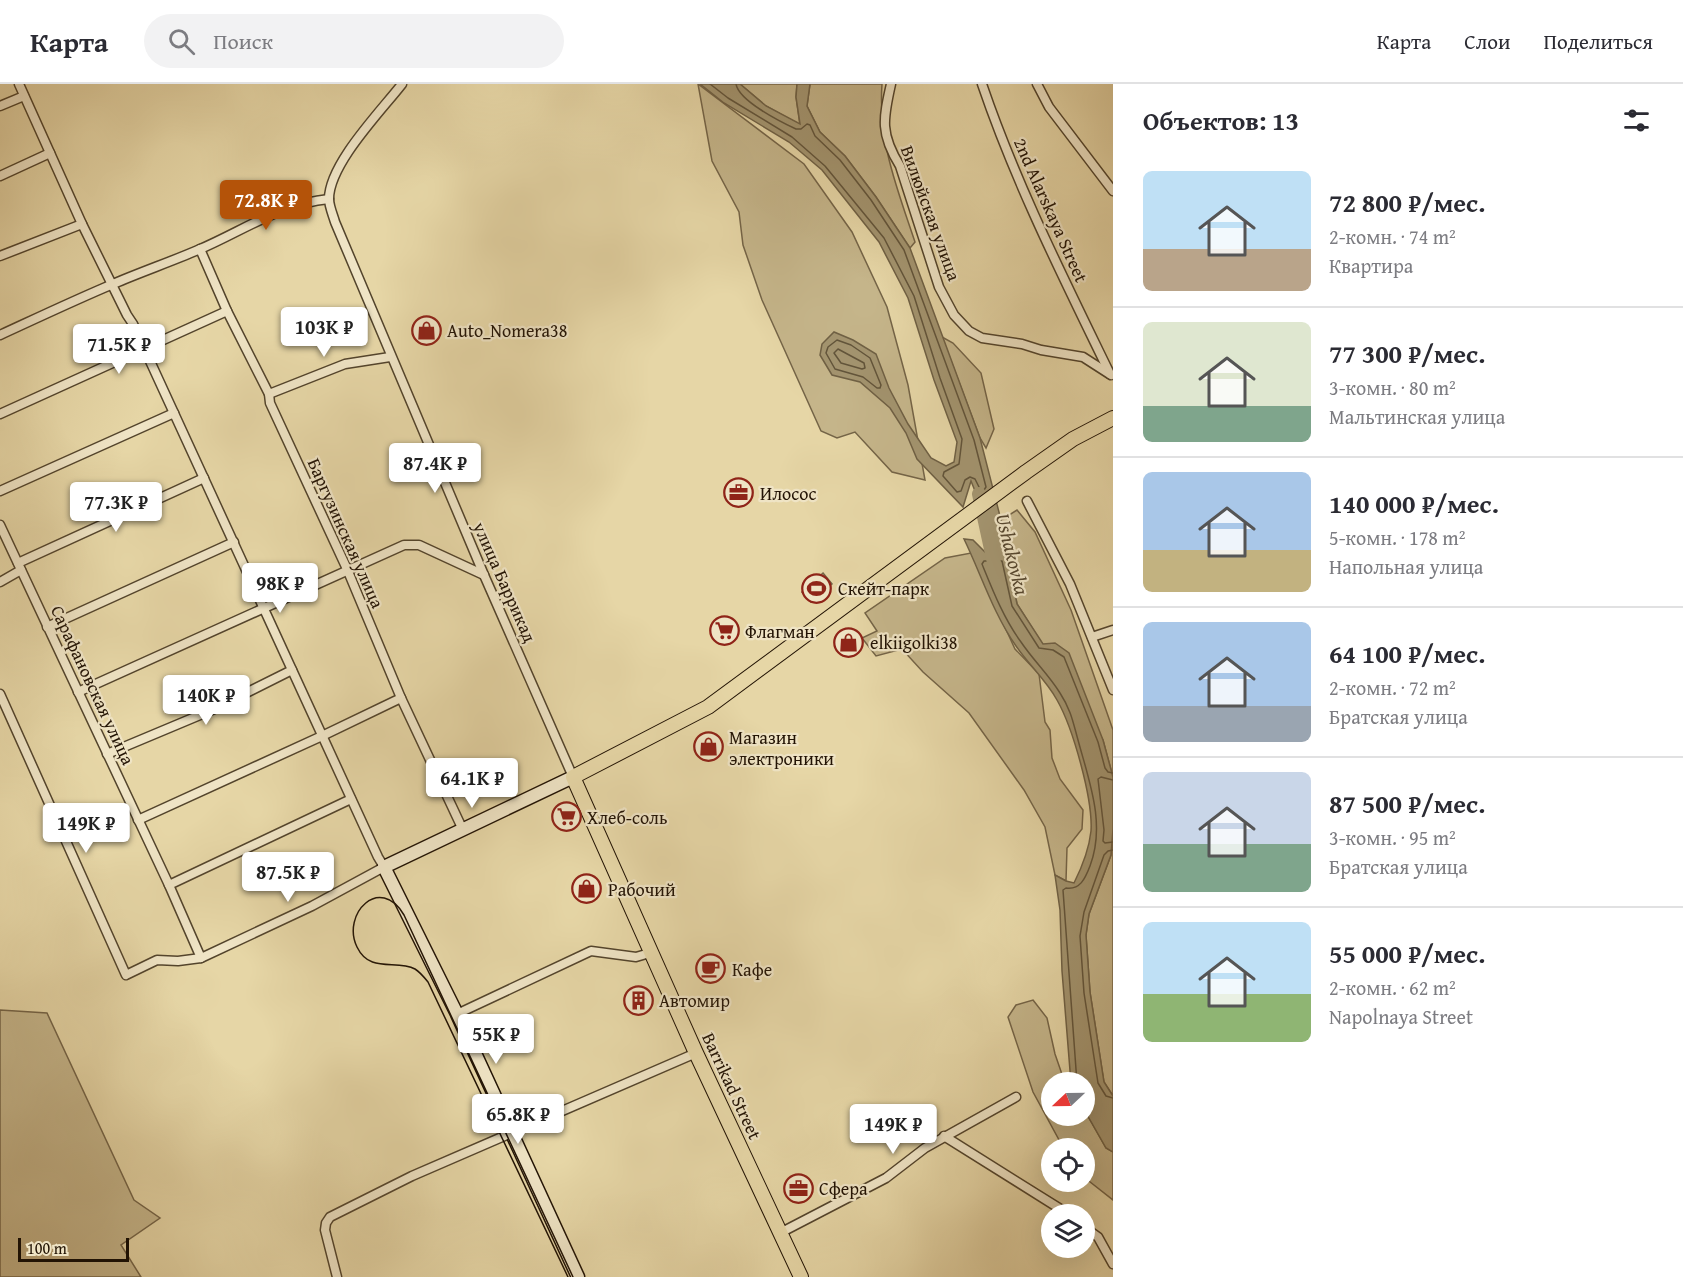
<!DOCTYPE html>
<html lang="ru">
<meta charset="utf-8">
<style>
:root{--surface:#fff;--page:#f2f2f3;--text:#2b2b33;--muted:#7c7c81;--line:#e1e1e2;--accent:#b45309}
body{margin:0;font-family:"Gentium Book Plus",serif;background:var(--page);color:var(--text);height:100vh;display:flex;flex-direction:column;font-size:22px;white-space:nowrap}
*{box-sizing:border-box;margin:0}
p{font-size:20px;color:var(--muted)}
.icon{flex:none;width:33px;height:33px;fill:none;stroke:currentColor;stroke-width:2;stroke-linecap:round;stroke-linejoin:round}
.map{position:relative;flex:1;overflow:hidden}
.panel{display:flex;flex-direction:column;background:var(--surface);width:570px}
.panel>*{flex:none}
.needle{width:39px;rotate:248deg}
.tools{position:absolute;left:1041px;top:988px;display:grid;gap:12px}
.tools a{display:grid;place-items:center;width:54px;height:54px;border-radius:50%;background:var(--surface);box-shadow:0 6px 24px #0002;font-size:30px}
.scale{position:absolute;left:18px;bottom:15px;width:111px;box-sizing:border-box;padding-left:6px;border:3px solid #221304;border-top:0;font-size:16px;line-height:21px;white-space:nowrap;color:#221304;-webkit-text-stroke:4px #efe4c5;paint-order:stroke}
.price{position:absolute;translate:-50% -51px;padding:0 14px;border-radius:6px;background:#fff;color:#222;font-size:20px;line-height:39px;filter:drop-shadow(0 2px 3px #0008)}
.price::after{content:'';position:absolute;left:50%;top:36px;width:18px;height:14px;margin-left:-9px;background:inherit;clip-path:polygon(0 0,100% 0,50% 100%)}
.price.active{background:var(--accent);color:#fff}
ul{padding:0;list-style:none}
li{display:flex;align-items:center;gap:18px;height:150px;padding:0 30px}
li+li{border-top:2px solid var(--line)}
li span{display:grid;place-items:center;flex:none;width:168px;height:120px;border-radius:9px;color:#555}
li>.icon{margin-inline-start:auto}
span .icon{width:72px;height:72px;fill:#fffc;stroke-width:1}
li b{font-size:26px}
h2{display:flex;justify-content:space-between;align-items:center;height:72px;padding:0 30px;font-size:26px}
header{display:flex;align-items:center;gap:36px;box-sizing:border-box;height:84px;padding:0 30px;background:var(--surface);border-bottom:2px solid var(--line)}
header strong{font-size:28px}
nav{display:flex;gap:33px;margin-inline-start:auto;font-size:21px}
.search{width:420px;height:54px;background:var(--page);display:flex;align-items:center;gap:15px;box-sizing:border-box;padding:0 21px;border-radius:33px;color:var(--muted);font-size:22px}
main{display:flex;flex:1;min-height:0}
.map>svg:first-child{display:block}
.green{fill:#c5b58a;stroke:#746447;stroke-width:1.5}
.water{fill:#a3946f;stroke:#6f6044;stroke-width:1.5}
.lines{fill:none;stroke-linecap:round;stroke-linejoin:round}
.shore{stroke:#62543a;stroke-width:1.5}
.river{stroke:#a3946f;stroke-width:14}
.street-casing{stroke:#53442c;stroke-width:11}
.secondary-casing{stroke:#221304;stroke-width:15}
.primary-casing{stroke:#221304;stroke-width:16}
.street{stroke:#efe4c5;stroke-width:8}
.secondary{stroke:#efe4c5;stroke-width:12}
.primary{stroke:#e6d6a6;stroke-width:14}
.tram{stroke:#221304;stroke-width:1.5}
.labels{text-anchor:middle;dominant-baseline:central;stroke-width:4.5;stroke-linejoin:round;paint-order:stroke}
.street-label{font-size:18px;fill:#221304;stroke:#efe4c5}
.poi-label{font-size:18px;fill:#221304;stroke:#efe4c5;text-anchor:start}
.water-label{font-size:20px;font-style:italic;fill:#56472f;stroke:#efe4c5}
</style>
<header>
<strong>Карта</strong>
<div class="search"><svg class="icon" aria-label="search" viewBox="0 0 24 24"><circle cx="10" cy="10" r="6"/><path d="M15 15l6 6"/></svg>Поиск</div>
<nav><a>Карта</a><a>Слои</a><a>Поделиться</a></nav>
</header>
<main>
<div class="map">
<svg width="1113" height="1193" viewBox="0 0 1113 1193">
<rect width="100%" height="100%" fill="#e6d6a6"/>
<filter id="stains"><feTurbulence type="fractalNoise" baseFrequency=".00333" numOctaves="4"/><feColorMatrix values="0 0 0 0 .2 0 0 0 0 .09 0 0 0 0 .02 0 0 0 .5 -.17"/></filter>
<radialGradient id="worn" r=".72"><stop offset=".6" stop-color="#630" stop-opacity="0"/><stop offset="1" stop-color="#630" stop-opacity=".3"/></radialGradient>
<!-- green -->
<g class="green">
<path d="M698,0L804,80L852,148L887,223L908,301L925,396L892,388L855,348L837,354L821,347L762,216L743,161L739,128L712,77Z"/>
<path d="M740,0H797L796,13L800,41L766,22Z"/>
<path d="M810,0H882C878,58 897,104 915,158L910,164L876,113L845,72L820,48L807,22Z"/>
<path d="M942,253L953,259L981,289L994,345L986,364L980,354Z"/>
<path d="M1017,426L1035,448L1071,526L1113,646V693L1103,656L1017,520L1001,436Z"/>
<path d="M971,469L1015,565L1039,590L1045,638L1050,646L1052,674L1060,695L1083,726L1082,745L1067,764L1066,797L1055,791L1045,743L1024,706L969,629L923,588L902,565L876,572L862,554L877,547L865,529L945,474Z"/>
<path d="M823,489L832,500L811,518L802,508Z"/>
<path d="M1113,745V1012L1104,998L1090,908L1086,851L1089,830L1111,771Z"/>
<path d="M1033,916L1047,934L1055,970L1065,999H1052V1032H1084L1085,1027L1106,1064L1113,1068V1116L1085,1094L1084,1065H1064L1033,1008L1008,933L1016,921Z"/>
<path d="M0,926L47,929L134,1116L160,1134L121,1161L141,1193H0Z"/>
</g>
<!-- water -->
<path class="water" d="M700,0H740L766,22L800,40L796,13L797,0H810L807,22L820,48L845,72L876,113L910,164L980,354L1001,436L1017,520L1043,560L1055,559L1069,569L1103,656L1113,693V745L1111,771L1089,830L1086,851L1090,908L1104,998L1113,1012V1068L1106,1064L1085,1027L1084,999H1071L1062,887L1060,826L1055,791L1066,797L1074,799C1082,783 1089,766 1091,747C1093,715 1073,644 1057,616C1046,596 1028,580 1016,562C993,529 981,490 964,455L973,456L987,470L997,471L987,427L977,412L971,397L963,423L917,375L906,349L890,324L860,298L832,291L820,271L822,260L834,248L853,256L876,270L889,304L908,340L931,374L946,382L954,378L957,358L934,296L908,214L879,158L822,86L789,58L724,19Z"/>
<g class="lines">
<!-- shore -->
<g class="shore">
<path d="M710,0L728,14L792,53L825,82L884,154L914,212L940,294L962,355L959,380L944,388L943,392L957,408L961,407L965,396L970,393L975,395L980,405L984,406L986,403L974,356L904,166L871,116L840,76L815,52L810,41L807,40L801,45H796C781,38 739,17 736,0"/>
<path d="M837,256L851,261L870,274L881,301L880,304H877L863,293L835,285L826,269L828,263Z"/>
<path d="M838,265L864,279L865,284L862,285L841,279L834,269Z"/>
<path d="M1113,696L1101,693L1098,695L1104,746L1103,757L1105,759L1113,758"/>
<path d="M1113,766L1108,767L1104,771L1084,828L1080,852L1084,909L1098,999L1106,1012L1113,1014"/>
<path d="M1077,999L1063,806L1066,804C1080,806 1085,795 1090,782C1106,740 1089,697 1078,656C1073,638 1071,626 1060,609C1049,591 1033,576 1021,558C1004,535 993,507 982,480L984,477H1002L1012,522L1039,564L1053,566L1064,573L1098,658L1105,684L1108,688L1113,689"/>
</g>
<!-- river -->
<path class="river" d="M979,410L996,488"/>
<defs>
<g id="street">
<path d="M402,0C381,27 329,80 329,115C329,122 333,131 335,138L484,491L573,693"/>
<path d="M891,0C883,35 880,50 900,82L939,203L954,231L969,247L982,254L1022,260L1041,266L1083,273L1111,291"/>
<path d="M982,0C1016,100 1064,195 1110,290"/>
<path d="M1037,0L1049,23L1113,107"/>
<path d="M0,22L24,12"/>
<path d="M0,92L50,69"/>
<path d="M200,165L227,227L269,310L270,319L347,485L401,614L463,746"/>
<path d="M0,172L82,140"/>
<path d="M0,251C37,234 75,216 113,200C141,188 170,178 198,166C243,147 279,120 329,115"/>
<path d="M269,310L345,280L390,273"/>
<path d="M0,330L227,227"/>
<path d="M0,407L174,329"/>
<path d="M1027,417L1070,500L1113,606"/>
<path d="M0,441L169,801L201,874"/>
<path d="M18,479L204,394"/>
<path d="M0,498L21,486"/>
<path d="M47,543L234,458"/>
<path d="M1092,553L1113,546"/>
<path d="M78,608L404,461H419L484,491"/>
<path d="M0,610L126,891L157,876L178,877L201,874L312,822L384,783L378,773L133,240L127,231L82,140L19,0"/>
<path d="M107,670L212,626L292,586"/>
<path d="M138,736L322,652L401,614"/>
<path d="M169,801L351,715"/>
<path d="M457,930L591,867L636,873L653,868"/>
<path d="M944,1052L1070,1131"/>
<path d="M1084,1143L1098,1153L1113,1180"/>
<path d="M780,1149L886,1094L925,1064L1016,1013"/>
<path d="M337,1193L325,1146L326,1139L330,1133L412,1092L696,969"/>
</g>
<path id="secondary" d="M573,693L384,783L457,930L578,1193"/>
<path id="primary" d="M801,1193L696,969L573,693L708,623L1026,388L1073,355L1113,334"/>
</defs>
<!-- street casing -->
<use href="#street" class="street-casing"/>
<!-- secondary casing -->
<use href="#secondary" class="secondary-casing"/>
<!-- primary casing -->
<use href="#primary" class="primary-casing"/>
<!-- street -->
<use href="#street" class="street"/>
<!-- secondary -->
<use href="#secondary" class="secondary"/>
<!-- primary -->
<use href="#primary" class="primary"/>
<!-- tram -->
<path class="tram" d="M568,1193L428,898C424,893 420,888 415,885C396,875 370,890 357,863C341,830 380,790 404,831L573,1193"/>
</g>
<!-- icons -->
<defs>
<symbol id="shop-ring" viewBox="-11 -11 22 22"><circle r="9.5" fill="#efe4c5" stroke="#8f2418" stroke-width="1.5"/><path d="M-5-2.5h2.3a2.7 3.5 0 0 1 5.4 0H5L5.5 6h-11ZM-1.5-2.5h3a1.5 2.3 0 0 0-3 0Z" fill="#8f2418"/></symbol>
<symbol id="office-ring" viewBox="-11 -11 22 22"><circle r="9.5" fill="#efe4c5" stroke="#8f2418" stroke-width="1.5"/><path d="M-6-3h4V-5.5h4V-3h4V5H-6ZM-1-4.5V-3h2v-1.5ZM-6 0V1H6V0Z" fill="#8f2418"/></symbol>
<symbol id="stadium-ring" viewBox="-11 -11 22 22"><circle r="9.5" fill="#efe4c5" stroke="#8f2418" stroke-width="1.5"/><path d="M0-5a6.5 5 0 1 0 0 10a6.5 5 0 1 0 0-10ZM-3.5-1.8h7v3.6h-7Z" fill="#8f2418"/></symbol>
<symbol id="supermarket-ring" viewBox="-11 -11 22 22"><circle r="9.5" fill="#efe4c5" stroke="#8f2418" stroke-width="1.5"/><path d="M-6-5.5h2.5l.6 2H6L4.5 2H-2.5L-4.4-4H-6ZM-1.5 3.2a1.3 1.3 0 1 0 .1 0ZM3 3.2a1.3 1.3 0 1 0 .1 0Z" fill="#8f2418"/></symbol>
<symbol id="cafe-ring" viewBox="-11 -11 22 22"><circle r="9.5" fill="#efe4c5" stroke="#8f2418" stroke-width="1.5"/><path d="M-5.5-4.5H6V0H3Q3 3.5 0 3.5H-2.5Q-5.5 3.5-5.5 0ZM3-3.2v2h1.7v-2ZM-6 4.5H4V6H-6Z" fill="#8f2418"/></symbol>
<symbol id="building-ring" viewBox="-11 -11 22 22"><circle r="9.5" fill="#efe4c5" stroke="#8f2418" stroke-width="1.5"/><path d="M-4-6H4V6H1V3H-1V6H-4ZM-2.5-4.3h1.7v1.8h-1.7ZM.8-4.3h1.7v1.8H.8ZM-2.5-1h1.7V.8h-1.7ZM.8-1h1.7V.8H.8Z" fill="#8f2418"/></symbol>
</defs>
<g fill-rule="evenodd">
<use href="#shop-ring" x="410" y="230" width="33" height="33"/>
<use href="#office-ring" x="722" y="392" width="33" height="33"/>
<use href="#stadium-ring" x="800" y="488" width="33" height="33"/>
<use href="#supermarket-ring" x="708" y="530" width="33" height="33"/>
<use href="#shop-ring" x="832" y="542" width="33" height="33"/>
<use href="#shop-ring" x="692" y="646" width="33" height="33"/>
<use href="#supermarket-ring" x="550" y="716" width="33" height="33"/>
<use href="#shop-ring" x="570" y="788" width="33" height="33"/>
<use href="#cafe-ring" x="694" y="868" width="33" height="33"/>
<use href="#building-ring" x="622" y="900" width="33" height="33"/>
<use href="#office-ring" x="782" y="1088" width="33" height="33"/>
</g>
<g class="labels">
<!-- street labels -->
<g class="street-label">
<text transform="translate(1051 126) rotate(66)">2nd Alarskaya Street</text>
<text transform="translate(931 129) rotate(70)">Вилюйская улица</text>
<text transform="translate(346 449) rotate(66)">Баргузинская улица</text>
<text transform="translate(505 498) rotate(66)">улица Баррикад</text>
<text transform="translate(93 601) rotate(65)">Сарафановская улица</text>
<text transform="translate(732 1002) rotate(65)">Barrikad Street</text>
</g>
<!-- poi labels -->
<g class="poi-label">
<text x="447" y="246">Auto_Nomera38</text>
<text x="760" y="409">Илосос</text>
<text x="838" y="504">Скейт-парк</text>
<text x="745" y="547">Флагман</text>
<text x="870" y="558">elkiigolki38</text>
<text x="729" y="653">Магазин<tspan x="729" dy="21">электроники</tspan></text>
<text x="587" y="733">Хлеб-соль</text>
<text x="608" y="805">Рабочий</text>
<text x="732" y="885">Кафе</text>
<text x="659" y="916">Автомир</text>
<text x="819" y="1104">Сфера</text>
</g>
<!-- water labels -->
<g class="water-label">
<text transform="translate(1013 470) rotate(76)">Ushakovka</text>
</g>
</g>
<rect width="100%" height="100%" filter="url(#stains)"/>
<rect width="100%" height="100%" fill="url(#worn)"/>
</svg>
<div class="tools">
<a><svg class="needle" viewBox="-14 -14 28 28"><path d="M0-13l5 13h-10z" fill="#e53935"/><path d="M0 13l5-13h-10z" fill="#7c7c81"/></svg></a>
<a><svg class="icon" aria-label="locate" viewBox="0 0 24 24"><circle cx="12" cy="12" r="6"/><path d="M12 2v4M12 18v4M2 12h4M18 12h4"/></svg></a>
<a><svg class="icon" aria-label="layers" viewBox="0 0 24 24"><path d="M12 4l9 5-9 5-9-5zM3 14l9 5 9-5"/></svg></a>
</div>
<div class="scale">100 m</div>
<b class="price active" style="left:266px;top:147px">72.8K ₽</b>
<b class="price" style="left:324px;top:274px">103K ₽</b>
<b class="price" style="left:119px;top:291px">71.5K ₽</b>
<b class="price" style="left:435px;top:410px">87.4K ₽</b>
<b class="price" style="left:116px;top:449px">77.3K ₽</b>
<b class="price" style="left:280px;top:530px">98K ₽</b>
<b class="price" style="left:206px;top:642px">140K ₽</b>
<b class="price" style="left:472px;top:725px">64.1K ₽</b>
<b class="price" style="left:86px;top:770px">149K ₽</b>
<b class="price" style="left:288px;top:819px">87.5K ₽</b>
<b class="price" style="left:496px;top:981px">55K ₽</b>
<b class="price" style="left:518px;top:1061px">65.8K ₽</b>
<b class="price" style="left:893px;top:1071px">149K ₽</b>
</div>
<section class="panel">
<h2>Объектов: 13<svg class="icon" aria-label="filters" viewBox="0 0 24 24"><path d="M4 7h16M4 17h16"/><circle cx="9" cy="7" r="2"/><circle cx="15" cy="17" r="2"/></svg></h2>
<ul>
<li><span style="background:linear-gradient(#bfe0f5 65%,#b9a48a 0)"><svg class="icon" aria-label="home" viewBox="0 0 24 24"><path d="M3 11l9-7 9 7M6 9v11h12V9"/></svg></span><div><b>72 800 ₽/мес.</b><p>2-комн. · 74 m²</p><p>Квартира</p></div></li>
<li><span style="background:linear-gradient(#dfe7d0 70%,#7fa58c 0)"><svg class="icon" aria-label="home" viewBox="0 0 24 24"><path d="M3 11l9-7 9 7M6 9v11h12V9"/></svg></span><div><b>77 300 ₽/мес.</b><p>3-комн. · 80 m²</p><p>Мальтинская улица</p></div></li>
<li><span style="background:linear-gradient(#a9c7e8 65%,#c2b280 0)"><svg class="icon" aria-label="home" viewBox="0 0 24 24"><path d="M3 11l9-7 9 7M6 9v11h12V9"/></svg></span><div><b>140 000 ₽/мес.</b><p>5-комн. · 178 m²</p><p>Напольная улица</p></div></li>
<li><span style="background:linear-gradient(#a9c7e8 70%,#9aa5b1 0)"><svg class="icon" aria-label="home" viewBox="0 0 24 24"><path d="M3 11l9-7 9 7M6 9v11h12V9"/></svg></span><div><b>64 100 ₽/мес.</b><p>2-комн. · 72 m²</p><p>Братская улица</p></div></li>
<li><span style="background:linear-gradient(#c9d6e8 60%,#7fa58c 0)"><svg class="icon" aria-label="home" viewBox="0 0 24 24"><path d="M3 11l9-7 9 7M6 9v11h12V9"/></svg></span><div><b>87 500 ₽/мес.</b><p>3-комн. · 95 m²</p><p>Братская улица</p></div></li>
<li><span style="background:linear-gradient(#bfe0f5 60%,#8fb573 0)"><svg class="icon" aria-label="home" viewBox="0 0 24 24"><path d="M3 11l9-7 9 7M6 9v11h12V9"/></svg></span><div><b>55 000 ₽/мес.</b><p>2-комн. · 62 m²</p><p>Napolnaya Street</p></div></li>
</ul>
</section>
</main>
